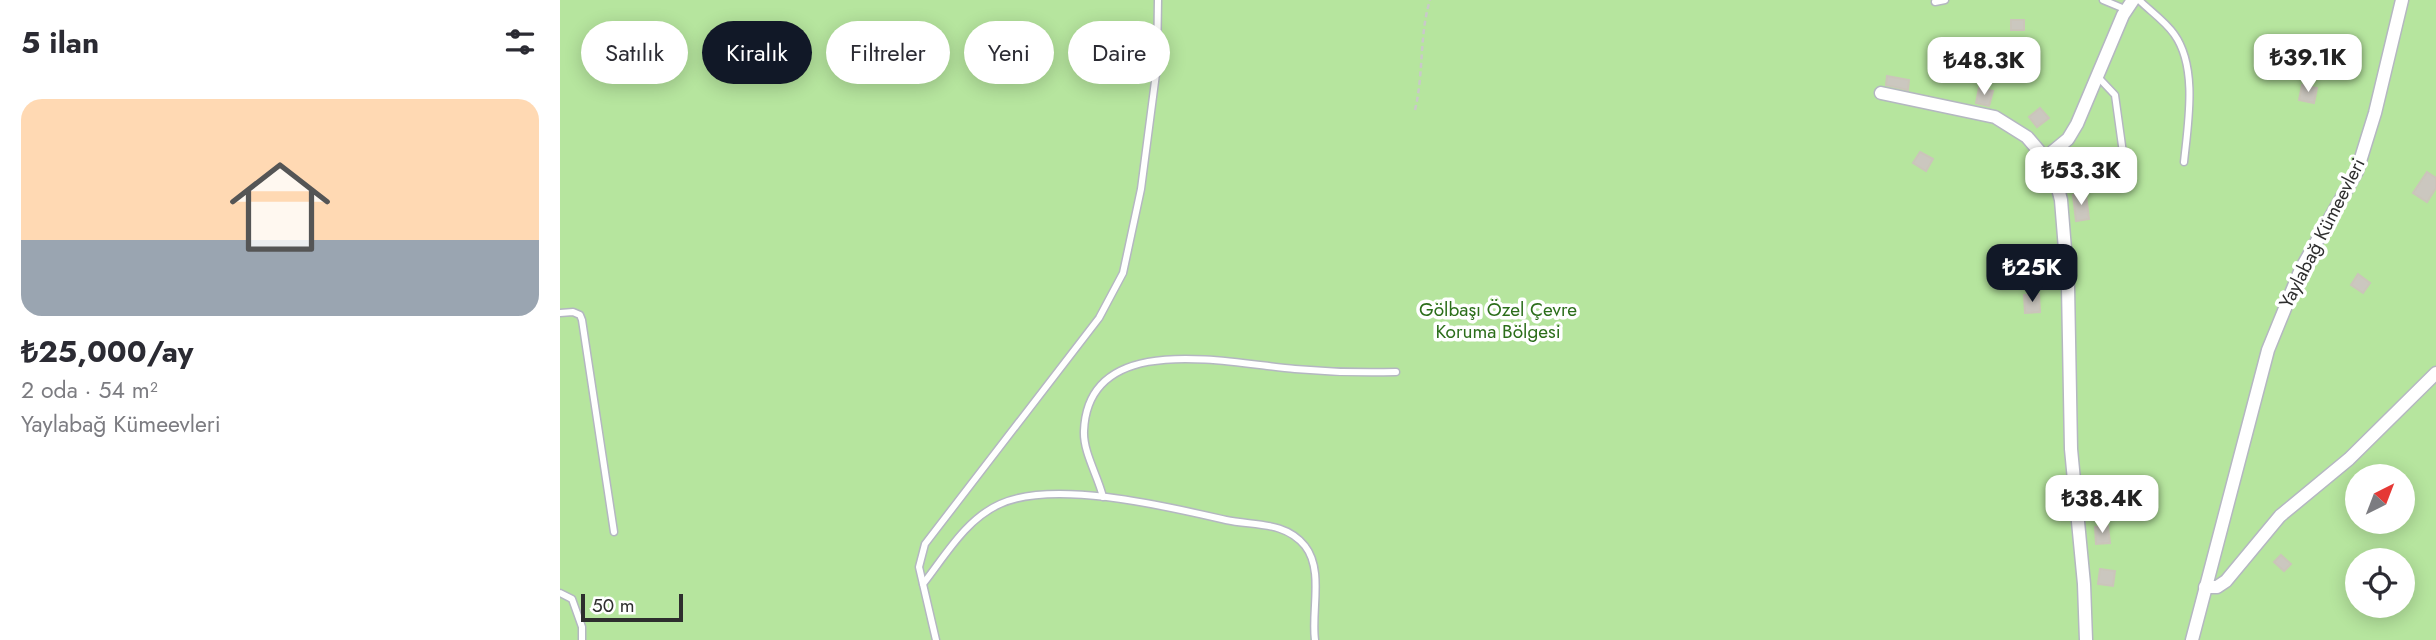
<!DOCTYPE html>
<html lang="tr">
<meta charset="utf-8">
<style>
:root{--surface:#fff;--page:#f7f7f7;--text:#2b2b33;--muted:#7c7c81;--line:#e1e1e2;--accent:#111827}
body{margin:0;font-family:Jost,sans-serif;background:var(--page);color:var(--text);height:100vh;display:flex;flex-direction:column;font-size:26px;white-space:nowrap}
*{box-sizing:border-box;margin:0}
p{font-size:23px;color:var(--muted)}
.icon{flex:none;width:38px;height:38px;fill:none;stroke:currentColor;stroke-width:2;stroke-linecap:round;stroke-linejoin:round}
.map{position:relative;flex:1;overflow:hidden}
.drawer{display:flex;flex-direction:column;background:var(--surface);width:560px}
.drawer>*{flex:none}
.banner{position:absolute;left:21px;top:21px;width:665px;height:63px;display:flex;gap:14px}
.needle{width:46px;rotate:42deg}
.buttons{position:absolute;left:1785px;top:464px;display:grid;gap:14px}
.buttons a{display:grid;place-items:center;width:70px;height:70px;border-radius:50%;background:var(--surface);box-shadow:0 4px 18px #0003;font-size:35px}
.scale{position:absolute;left:21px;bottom:18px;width:102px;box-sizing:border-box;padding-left:7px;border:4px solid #2e2e2e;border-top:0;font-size:19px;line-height:24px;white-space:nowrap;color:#2e2e2e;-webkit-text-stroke:5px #fff;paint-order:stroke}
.price{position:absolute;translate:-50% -60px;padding:0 16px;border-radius:14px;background:#fff;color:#222;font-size:23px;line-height:46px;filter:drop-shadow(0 2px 4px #0008)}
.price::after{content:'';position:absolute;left:50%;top:42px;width:21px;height:16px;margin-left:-10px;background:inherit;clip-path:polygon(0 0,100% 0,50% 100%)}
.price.current{background:var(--accent);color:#fff}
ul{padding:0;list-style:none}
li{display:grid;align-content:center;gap:14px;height:371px;padding:0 21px}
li+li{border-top:2px solid var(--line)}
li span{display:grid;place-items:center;height:217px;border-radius:21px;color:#555}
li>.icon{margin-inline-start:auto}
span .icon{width:126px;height:126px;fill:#fffc;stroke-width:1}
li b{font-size:30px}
h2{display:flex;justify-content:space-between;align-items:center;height:84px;padding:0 21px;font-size:30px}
.tag{padding:0 24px;border-radius:32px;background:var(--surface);box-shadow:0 4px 18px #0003;font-size:24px;line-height:63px}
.tag.current{background:var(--accent);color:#fff}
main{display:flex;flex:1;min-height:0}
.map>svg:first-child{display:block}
.green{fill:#b6e59e;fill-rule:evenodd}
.building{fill:#cbc7bf;stroke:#cbc5ba;stroke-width:2}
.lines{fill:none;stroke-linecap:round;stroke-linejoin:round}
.service-casing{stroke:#b4b7c1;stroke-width:9}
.minor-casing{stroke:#b4b7c1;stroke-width:15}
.path{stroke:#c9c9c9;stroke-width:2.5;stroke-dasharray:5 3.5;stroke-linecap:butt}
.service{stroke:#fff;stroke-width:6}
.minor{stroke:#fff;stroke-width:12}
.labels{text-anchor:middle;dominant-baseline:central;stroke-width:7;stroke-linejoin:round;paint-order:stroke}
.street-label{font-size:19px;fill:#2e2e2e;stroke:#fff}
.park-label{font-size:19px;fill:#2c6e1b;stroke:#fff}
</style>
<main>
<section class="drawer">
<h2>5 ilan<svg class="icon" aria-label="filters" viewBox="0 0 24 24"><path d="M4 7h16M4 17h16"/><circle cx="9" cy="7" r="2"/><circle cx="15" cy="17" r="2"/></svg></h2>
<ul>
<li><span style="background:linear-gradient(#ffd9b3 65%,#9aa5b1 0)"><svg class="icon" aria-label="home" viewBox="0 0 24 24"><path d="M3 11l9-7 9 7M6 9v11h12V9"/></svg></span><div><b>₺25,000/ay</b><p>2 oda · 54 m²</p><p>Yaylabağ Kümeevleri</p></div></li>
</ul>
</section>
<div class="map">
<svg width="1876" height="640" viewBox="0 0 1876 640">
<rect width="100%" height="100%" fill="#efe9e1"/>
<!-- green -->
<path class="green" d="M0,0H1876V640H0ZM1797,476H1843V522H1797ZM1797,560H1843V606H1797Z"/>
<!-- building -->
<g class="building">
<rect x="1451" y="20" width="13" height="10"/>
<path d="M1327,76L1349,80L1348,90L1326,85Z"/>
<path d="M1742,85L1757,88L1754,103L1739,100Z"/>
<path d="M1419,88L1433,91L1429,106L1416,103Z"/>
<path d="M1480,108L1489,118L1477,127L1469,117Z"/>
<path d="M1526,149L1528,160L1517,162L1515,151Z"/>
<path d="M1360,152L1373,159L1366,171L1353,163Z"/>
<path d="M1867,172L1876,178V188L1867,202L1853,193Z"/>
<path d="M1526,194L1529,219L1516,221L1513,195Z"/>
<path d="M1798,274L1810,283L1803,293L1791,285Z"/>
<path d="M1479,294L1480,312L1465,313L1464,295Z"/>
<path d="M1543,505V516L1532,517L1531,506Z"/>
<path d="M1548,526L1550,543L1536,544L1535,527Z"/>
<path d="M1721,555L1731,564L1724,571L1714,562Z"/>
<path d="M1540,569L1555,571L1553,586L1538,584Z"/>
</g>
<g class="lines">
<defs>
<g id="service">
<path d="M1543,0L1567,10"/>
<path d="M1579,0C1590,11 1605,21 1614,34C1638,67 1628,123 1624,162"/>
<path d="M1375,2L1385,0"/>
<path d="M1538,77L1555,95L1563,153"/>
<path d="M0,313L13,312L20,315L22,320L54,532"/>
<path d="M543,497C538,476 523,452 524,431C528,328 671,364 735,369C769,372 802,373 836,372"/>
<path d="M363,584C385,556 406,519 440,504C494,479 609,507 666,520C694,526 725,521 745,546C764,570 751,611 755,640"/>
<path d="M0,593L12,599L22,627V640"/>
<path d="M376,640L359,567L365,544L539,318L563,273L581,189L597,66L598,0"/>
</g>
<g id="minor">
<path d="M1321,93L1435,117L1467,137L1485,158L1495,177L1501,200L1508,286L1511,449L1524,584L1526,640"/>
<path d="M1485,158L1508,139L1517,124L1563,15L1573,0"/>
<path d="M1645,587H1657L1666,581L1720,516L1789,459L1876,373"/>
<path d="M1632,640L1708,350L1741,269L1797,171L1815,113L1842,0"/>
</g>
</defs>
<!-- service casing -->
<use href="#service" class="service-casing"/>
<!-- minor casing -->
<use href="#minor" class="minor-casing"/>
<!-- path -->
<path class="path" d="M855,110C864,73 859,36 870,0"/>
<!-- service -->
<use href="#service" class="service"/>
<!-- minor -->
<use href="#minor" class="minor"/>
</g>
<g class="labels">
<!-- street labels -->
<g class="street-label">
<text transform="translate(1762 233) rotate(-63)">Yaylabağ Kümeevleri</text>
</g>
<!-- park labels -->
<g class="park-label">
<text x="938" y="309">Gölbaşı Özel Çevre<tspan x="938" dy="22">Koruma Bölgesi</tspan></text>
</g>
</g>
</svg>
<div class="buttons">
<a><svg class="needle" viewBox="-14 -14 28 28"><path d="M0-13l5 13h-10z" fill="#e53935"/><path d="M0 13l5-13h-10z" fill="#7c7c81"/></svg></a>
<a><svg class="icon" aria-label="locate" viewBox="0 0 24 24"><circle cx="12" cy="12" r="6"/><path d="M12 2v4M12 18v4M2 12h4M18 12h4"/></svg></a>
</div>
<div class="scale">50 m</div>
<b class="price" style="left:1748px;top:94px">₺39.1K</b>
<b class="price" style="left:1424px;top:97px">₺48.3K</b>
<b class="price" style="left:1521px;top:207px">₺53.3K</b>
<b class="price current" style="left:1472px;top:304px">₺25K</b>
<b class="price" style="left:1542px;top:535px">₺38.4K</b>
<div class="banner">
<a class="tag">Satılık</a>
<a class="tag current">Kiralık</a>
<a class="tag">Filtreler</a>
<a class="tag">Yeni</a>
<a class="tag">Daire</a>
</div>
</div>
</main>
